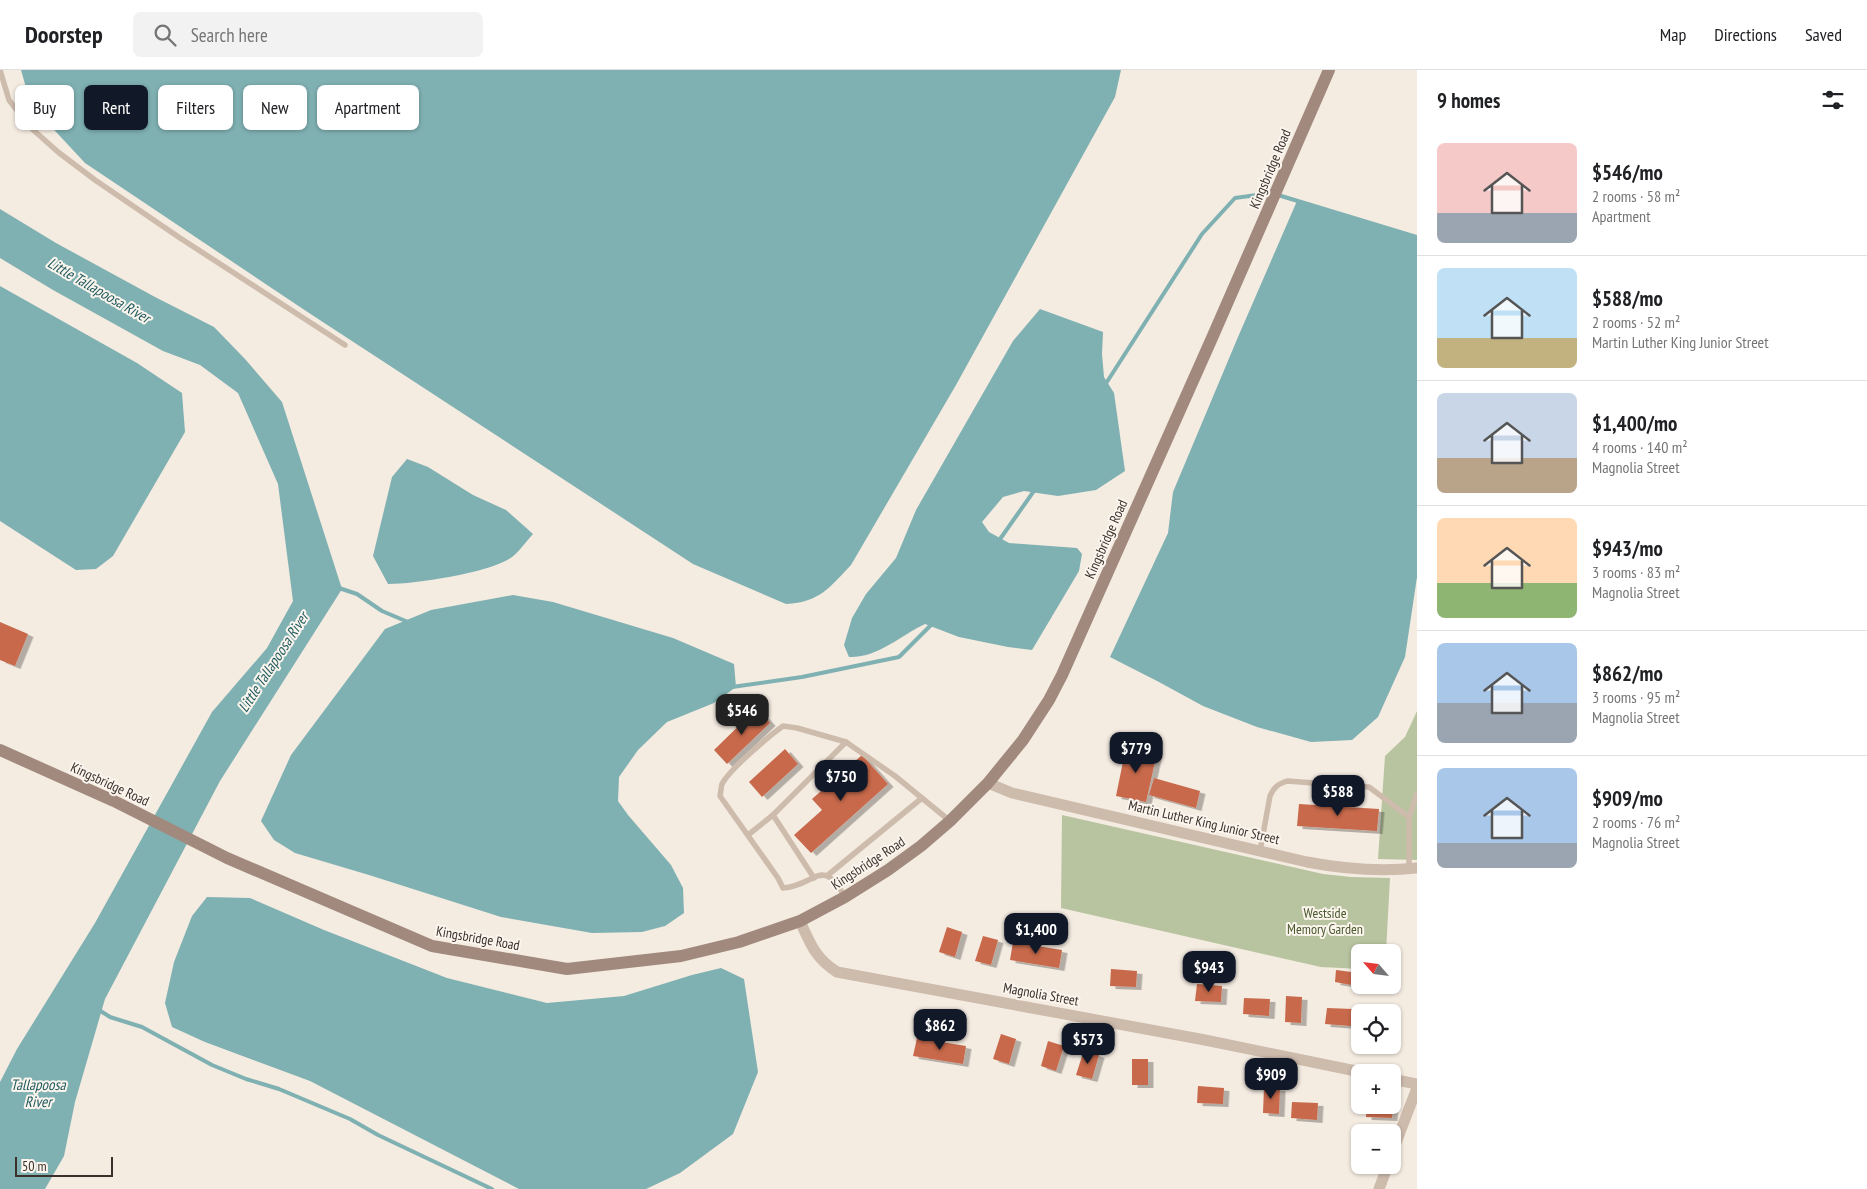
<!DOCTYPE html>
<meta charset="utf-8">
<style>
:root{--surface:#fff;--page:#f2f2f2;--text:#202124;--muted:#757577;--line:#e0e0e0;--accent:#111827}
body{margin:0;font-family:"PT Sans Narrow",sans-serif;background:var(--page);color:var(--text);height:100vh;display:flex;flex-direction:column;font-size:19px;white-space:nowrap}
*{box-sizing:border-box;margin:0}
p{font-size:16px;color:var(--muted)}
.icon{flex:none;width:28px;height:28px;fill:none;stroke:currentColor;stroke-width:2;stroke-linecap:round;stroke-linejoin:round}
.map{position:relative;flex:1;overflow:hidden}
.drawer{display:flex;flex-direction:column;background:var(--surface);width:450px}
.drawer>*{flex:none}
.banner{position:absolute;left:15px;top:15px;width:475px;height:45px;display:flex;gap:10px}
.needle{width:32px;rotate:298deg}
.tools{position:absolute;left:1351px;top:874px;display:grid;gap:10px}
.tools a{display:grid;place-items:center;width:50px;height:50px;border-radius:8px;background:var(--surface);box-shadow:0 1px 4px #0004;font-size:25px}
.scale{position:absolute;left:15px;bottom:12px;width:98px;box-sizing:border-box;padding-left:5px;border:2px solid #3b302b;border-top:0;font-size:14px;line-height:18px;white-space:nowrap;color:#3b302b;-webkit-text-stroke:4px #fbf5ee;paint-order:stroke}
.price{position:absolute;translate:-50% -42px;padding:0 11px;border-radius:10px;background:var(--accent);color:#fff;font-size:16px;line-height:32px;filter:drop-shadow(0 1px 2px #0008)}
.price::after{content:'';position:absolute;left:50%;top:30px;width:15px;height:11px;margin-left:-8px;background:inherit;clip-path:polygon(0 0,100% 0,50% 100%)}
.price.on{background:#222;color:#fff}
ul{padding:0;list-style:none}
li{display:flex;align-items:center;gap:15px;height:125px;padding:0 20px}
li+li{border-top:1px solid var(--line)}
li span{display:grid;place-items:center;flex:none;width:140px;height:100px;border-radius:8px;color:#555}
li>.icon{margin-inline-start:auto}
span .icon{width:60px;height:60px;fill:#fffc;stroke-width:1}
li b{font-size:21px}
h2{display:flex;justify-content:space-between;align-items:center;height:60px;padding:0 20px;font-size:21px}
.tag{padding:0 18px;border-radius:8px;background:var(--surface);box-shadow:0 1px 4px #0004;font-size:18px;line-height:45px}
.tag.on{background:var(--accent);color:#fff}
header{display:flex;align-items:center;gap:30px;box-sizing:border-box;height:70px;padding:0 25px;background:var(--surface);border-bottom:1px solid var(--line)}
header strong{font-size:24px}
nav{display:flex;gap:28px;margin-inline-start:auto;font-size:18px}
.search{width:350px;height:45px;background:var(--page);display:flex;align-items:center;gap:12px;box-sizing:border-box;padding:0 18px;border-radius:8px;color:var(--muted);font-size:19px}
main{display:flex;flex:1;min-height:0}
.map>svg:first-child{display:block}
.green{fill:#b8c4a0}
.water{fill:#7fb0b2}
.lines{fill:none;stroke-linecap:round;stroke-linejoin:round}
.stream{stroke:#7fb0b2;stroke-width:4}
.building{fill:#c8694b;filter:url(#shadow)}
.lane{stroke:#cdbbac;stroke-width:5.5}
.street{stroke:#cdbbac;stroke-width:11}
.secondary{stroke:#a18a7d;stroke-width:12}
.labels{text-anchor:middle;dominant-baseline:central;stroke-width:4;stroke-linejoin:round;paint-order:stroke}
.street-label{font-size:14px;fill:#3b302b;stroke:#fbf5ee}
.park-label{font-size:14px;fill:#4a5a2e;stroke:#fbf5ee}
.water-label{font-size:15px;font-style:italic;fill:#1f5a5e;stroke:#fbf5ee}
</style>
<header>
<strong>Doorstep</strong>
<div class="search"><svg class="icon" aria-label="search" viewBox="0 0 24 24"><circle cx="10" cy="10" r="6"/><path d="M15 15l6 6"/></svg>Search here</div>
<nav><a>Map</a><a>Directions</a><a>Saved</a></nav>
</header>
<main>
<div class="map">
<svg width="1417" height="1119" viewBox="0 0 1417 1119">
<defs>
<filter id="shadow"><feDropShadow dx="5.5" dy="3" stdDeviation="0" flood-color="#0004"/></filter>
</defs>
<rect width="100%" height="100%" fill="#f4ebe1"/>
<!-- green -->
<g class="green">
<path d="M1417,641V790L1378,789L1385,686L1405,667Z"/>
<path d="M1062,745L1323,804L1351,807L1390,808L1386,882H1360V899L1321,897L1061,838Z"/>
</g>
<!-- water -->
<g class="water">
<path d="M21,0H1121L1115,27L956,315L851,495C829,518 820,532 786,534L693,494L306,241L85,93L31,35Z"/>
<path d="M1297,131L1417,167V507L1405,587L1378,647L1352,670L1311,672L1257,657L1203,636L1159,612L1110,587L1168,463L1173,422L1238,267Z"/>
<path d="M0,139L56,173L155,227L214,257L245,289L282,332L342,519L220,711L105,929L75,1032L64,1086L45,1119H0V1012L17,979L95,853L212,642L267,578L293,531L278,414L238,323L200,295L163,281L53,220L0,188Z"/>
<path d="M0,216L137,293L182,323L185,362L113,486L96,499L76,500L0,451Z"/>
<path d="M1040,239L1103,262L1102,284L1104,307L1114,323L1125,401L1096,420L1058,426L1024,421L1003,427L982,452L989,462L1009,473L1077,478L1082,484L1079,501L1032,580L1008,577L959,567L925,554C901,565 878,588 849,587L844,575L852,548L866,524L896,488L916,440L1013,271Z"/>
<path d="M407,389L428,397L473,425L506,440L533,464C526,471 518,484 509,489C487,503 415,514 388,514L373,486L392,407Z"/>
<path d="M513,525L553,532L673,568L734,594L736,617L714,633L667,652L638,680L619,707L618,731L628,745L671,795L683,818L684,843L665,856L642,862L592,863L501,847L369,805L295,783L274,770L261,751L291,685L385,559L431,540Z"/>
<path d="M207,827L250,828L324,860L447,908L547,933L624,926L692,905L721,898L744,909L758,1002L733,1064L680,1103L646,1119H519L310,1011L205,972L172,957L165,933L174,892L192,846Z"/>
</g>
<g class="lines">
<!-- stream -->
<g class="stream">
<path d="M1278,125L1417,167"/>
<path d="M1105,315L1202,164L1235,128L1271,123"/>
<path d="M998,472L1036,418"/>
<path d="M339,518L357,524L382,541L408,552"/>
<path d="M732,617L802,607L899,587L933,553"/>
<path d="M99,940L110,947L142,957L212,995L246,1009L279,1019L350,1049L378,1065L492,1119"/>
</g>
</g>
<!-- building -->
<g class="building">
<path d="M0,552L28,564L15,596L0,590Z"/>
<path d="M757,638L770,653L727,694L714,680Z"/>
<path d="M1126,677L1157,683L1146,732L1116,726Z"/>
<path d="M785,679L798,694L762,727L749,712Z"/>
<path d="M862,685L888,714L811,783L794,765L822,740L812,729Z"/>
<path d="M1154,708L1200,721L1196,738L1149,725Z"/>
<path d="M1299,734L1379,739L1377,761L1297,756Z"/>
<path d="M947,857L962,862L955,887L939,882Z"/>
<path d="M983,866L998,870L991,895L975,891Z"/>
<path d="M1013,872L1062,880L1059,898L1010,890Z"/>
<path d="M1111,899L1137,901L1136,917L1110,916Z"/>
<path d="M1336,900L1359,903L1357,916L1335,912Z"/>
<path d="M1197,914L1222,916L1221,932L1195,931Z"/>
<path d="M1286,926L1302,927L1301,953L1285,952Z"/>
<path d="M1244,928L1270,929L1269,946L1243,944Z"/>
<path d="M1327,938L1353,939L1351,956L1325,954Z"/>
<path d="M1001,964L1016,969L1009,994L993,989Z"/>
<path d="M917,968L966,976L963,994L913,986Z"/>
<path d="M1048,971L1064,976L1056,1001L1041,996Z"/>
<path d="M1084,980L1099,985L1092,1009L1076,1005Z"/>
<rect x="1132" y="989" width="16" height="26"/>
<path d="M1198,1016L1224,1018L1223,1034L1197,1033Z"/>
<path d="M1264,1017L1280,1018L1279,1044L1263,1043Z"/>
<path d="M1292,1032L1318,1033L1317,1050L1291,1048Z"/>
<path d="M1367,1035H1393L1392,1048L1366,1047Z"/>
</g>
<g class="lines">
<!-- lane -->
<g class="lane">
<path d="M0,0L9,30L30,57L58,82L95,110L180,168L345,275"/>
<path d="M748,765L773,745"/>
<path d="M1260,781L1270,726C1274,717 1278,714 1287,711L1369,717L1409,747"/>
<path d="M1409,799V747L1417,724"/>
<path d="M828,805L922,728"/>
<path d="M814,808L773,745L846,672"/>
<path d="M845,827C821,785 816,816 783,818L778,808L720,726C721,722 721,717 722,714C729,700 769,666 783,656L797,658L846,672L895,706L950,751"/>
</g>
<!-- street -->
<g class="street">
<path d="M988,713L1012,723L1307,792C1344,799 1380,802 1417,798"/>
<path d="M800,851C810,873 815,888 837,902L1205,970L1361,1002"/>
<path d="M1392,1009L1417,1014"/>
<path d="M1392,1083L1417,1018"/>
<path d="M1379,1119L1388,1095"/>
</g>
<!-- secondary -->
<path class="secondary" d="M0,680L114,731L227,788L432,876L567,899L681,886L739,872L800,851L845,827L888,800L921,776L950,751L988,713L1023,670L1049,630L1062,605L1212,268L1329,0"/>
</g>
<g class="labels">
<!-- street labels -->
<g class="street-label">
<text transform="translate(1270 99) rotate(-67)">Kingsbridge Road</text>
<text transform="translate(1106 469) rotate(-66)">Kingsbridge Road</text>
<text transform="translate(110 714) rotate(25)">Kingsbridge Road</text>
<text transform="translate(1204 752) rotate(13)">Martin Luther King Junior Street</text>
<text transform="translate(868 793) rotate(-33)">Kingsbridge Road</text>
<text transform="translate(478 868) rotate(10)">Kingsbridge Road</text>
<text transform="translate(1041 924) rotate(10)">Magnolia Street</text>
</g>
<!-- park labels -->
<g class="park-label">
<text x="1325" y="843">Westside<tspan x="1325" dy="16">Memory Garden</tspan></text>
</g>
<!-- water labels -->
<g class="water-label">
<text transform="translate(99 220) rotate(30)">Little Tallapoosa River</text>
<text transform="translate(273 592) rotate(-57)">Little Tallapoosa River</text>
<text x="38" y="1014">Tallapoosa<tspan x="38" dy="17">River</tspan></text>
</g>
</g>
</svg>
<div class="tools">
<a><svg class="needle" viewBox="-14 -14 28 28"><path d="M0-13l5 13h-10z" fill="#e53935"/><path d="M0 13l5-13h-10z" fill="#757577"/></svg></a>
<a><svg class="icon" aria-label="locate" viewBox="0 0 24 24"><circle cx="12" cy="12" r="6"/><path d="M12 2v4M12 18v4M2 12h4M18 12h4"/></svg></a>
<a>+</a>
<a>−</a>
</div>
<div class="scale">50 m</div>
<b class="price on" style="left:742px;top:666px">$546</b>
<b class="price" style="left:1136px;top:704px">$779</b>
<b class="price" style="left:841px;top:732px">$750</b>
<b class="price" style="left:1338px;top:747px">$588</b>
<b class="price" style="left:1036px;top:885px">$1,400</b>
<b class="price" style="left:1209px;top:923px">$943</b>
<b class="price" style="left:940px;top:981px">$862</b>
<b class="price" style="left:1088px;top:995px">$573</b>
<b class="price" style="left:1271px;top:1030px">$909</b>
<div class="banner">
<a class="tag">Buy</a>
<a class="tag on">Rent</a>
<a class="tag">Filters</a>
<a class="tag">New</a>
<a class="tag">Apartment</a>
</div>
</div>
<section class="drawer">
<h2>9 homes<svg class="icon" aria-label="filters" viewBox="0 0 24 24"><path d="M4 7h16M4 17h16"/><circle cx="9" cy="7" r="2"/><circle cx="15" cy="17" r="2"/></svg></h2>
<ul>
<li><span style="background:linear-gradient(#f6c9c9 70%,#9aa5b1 0)"><svg class="icon" aria-label="home" viewBox="0 0 24 24"><path d="M3 11l9-7 9 7M6 9v11h12V9"/></svg></span><div><b>$546/mo</b><p>2 rooms · 58 m²</p><p>Apartment</p></div></li>
<li><span style="background:linear-gradient(#bfe0f5 70%,#c2b280 0)"><svg class="icon" aria-label="home" viewBox="0 0 24 24"><path d="M3 11l9-7 9 7M6 9v11h12V9"/></svg></span><div><b>$588/mo</b><p>2 rooms · 52 m²</p><p>Martin Luther King Junior Street</p></div></li>
<li><span style="background:linear-gradient(#c9d6e8 65%,#b9a48a 0)"><svg class="icon" aria-label="home" viewBox="0 0 24 24"><path d="M3 11l9-7 9 7M6 9v11h12V9"/></svg></span><div><b>$1,400/mo</b><p>4 rooms · 140 m²</p><p>Magnolia Street</p></div></li>
<li><span style="background:linear-gradient(#ffd9b3 65%,#8fb573 0)"><svg class="icon" aria-label="home" viewBox="0 0 24 24"><path d="M3 11l9-7 9 7M6 9v11h12V9"/></svg></span><div><b>$943/mo</b><p>3 rooms · 83 m²</p><p>Magnolia Street</p></div></li>
<li><span style="background:linear-gradient(#a9c7e8 60%,#9aa5b1 0)"><svg class="icon" aria-label="home" viewBox="0 0 24 24"><path d="M3 11l9-7 9 7M6 9v11h12V9"/></svg></span><div><b>$862/mo</b><p>3 rooms · 95 m²</p><p>Magnolia Street</p></div></li>
<li><span style="background:linear-gradient(#a9c7e8 75%,#9aa5b1 0)"><svg class="icon" aria-label="home" viewBox="0 0 24 24"><path d="M3 11l9-7 9 7M6 9v11h12V9"/></svg></span><div><b>$909/mo</b><p>2 rooms · 76 m²</p><p>Magnolia Street</p></div></li>
</ul>
</section>
</main>
